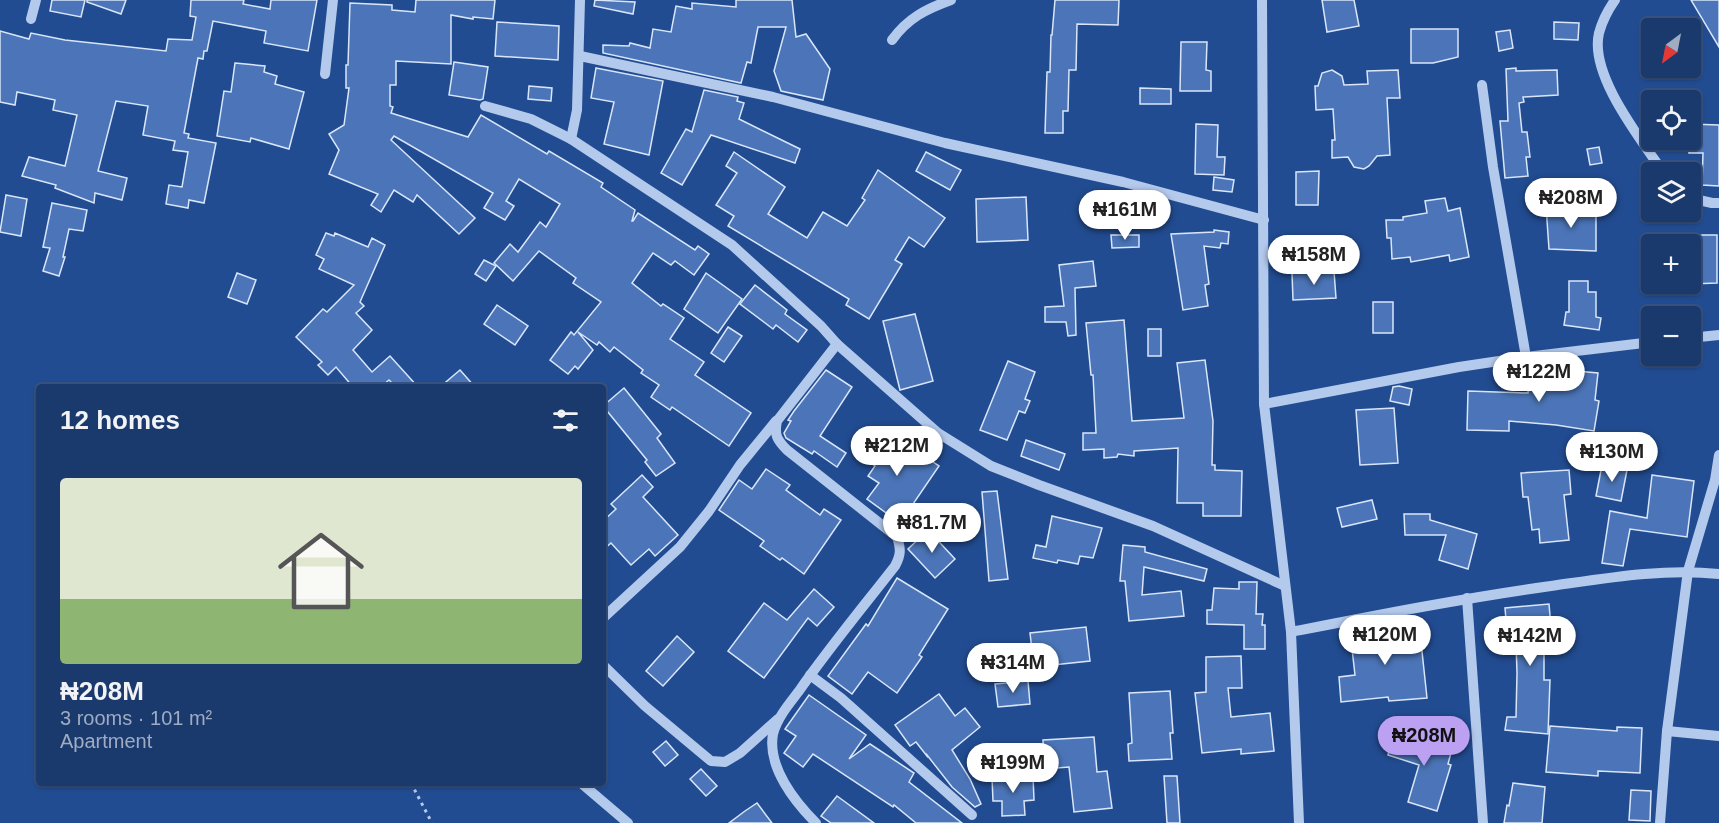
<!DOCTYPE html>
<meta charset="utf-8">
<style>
:root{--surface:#1a396d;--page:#234072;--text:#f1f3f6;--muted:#9facc2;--line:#385380;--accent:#bca0f2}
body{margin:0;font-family:Arial,sans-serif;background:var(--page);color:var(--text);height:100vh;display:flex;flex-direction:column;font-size:22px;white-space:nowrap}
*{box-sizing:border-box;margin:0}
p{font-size:20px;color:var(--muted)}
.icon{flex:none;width:33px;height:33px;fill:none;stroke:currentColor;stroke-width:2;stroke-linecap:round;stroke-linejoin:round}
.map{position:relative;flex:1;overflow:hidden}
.details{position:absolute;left:36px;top:384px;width:570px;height:402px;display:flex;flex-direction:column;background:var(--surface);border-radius:6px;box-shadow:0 2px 4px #0004,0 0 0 2px var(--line)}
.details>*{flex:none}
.needle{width:39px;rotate:212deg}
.tools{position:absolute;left:1641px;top:18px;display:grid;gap:12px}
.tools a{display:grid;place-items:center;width:60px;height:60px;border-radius:6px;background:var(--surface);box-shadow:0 2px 4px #0004,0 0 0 2px var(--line);font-size:30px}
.price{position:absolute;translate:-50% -51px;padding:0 14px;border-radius:21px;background:#fff;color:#222;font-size:20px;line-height:39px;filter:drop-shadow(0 2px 3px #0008)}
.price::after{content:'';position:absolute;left:50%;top:36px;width:18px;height:14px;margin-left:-9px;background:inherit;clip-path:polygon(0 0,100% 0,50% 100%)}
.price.on{background:var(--accent);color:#111}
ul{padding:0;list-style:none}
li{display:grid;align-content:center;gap:12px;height:318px;padding:0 24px}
li span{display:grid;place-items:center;height:186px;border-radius:6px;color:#555}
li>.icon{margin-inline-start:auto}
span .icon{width:108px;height:108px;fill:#fffc;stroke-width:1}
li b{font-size:26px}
h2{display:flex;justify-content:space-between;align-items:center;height:72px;padding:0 24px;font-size:26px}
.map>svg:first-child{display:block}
.building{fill:#4b75b8;stroke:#d9e6f9;stroke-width:1.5}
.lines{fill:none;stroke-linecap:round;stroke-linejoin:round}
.path{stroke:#b4caed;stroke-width:3;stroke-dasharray:3 4.5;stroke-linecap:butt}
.minor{stroke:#b4caed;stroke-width:10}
</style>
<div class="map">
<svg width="1719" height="823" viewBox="0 0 1719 823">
<rect width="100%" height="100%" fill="#224c91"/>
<!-- building -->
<g class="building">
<path d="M52,0H85L81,17L50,11Z"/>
<path d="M87,0H126L121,14L87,2Z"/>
<path d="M191,0H244L243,4L270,9L271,0H317L308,51L264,43L266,31L213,21L207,51H204L203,59L198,58L184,133L189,134L188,138L216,143L204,203L189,200L188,208L166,204L169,185L182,187L188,152L173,150L175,141L143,135L148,106L116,101L98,171L127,178L122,200L95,193L94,203L55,188L56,185L22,176L29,157L65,166L77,115L53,110L55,100L17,92L15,105L0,102V31L29,39L31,33L65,40L166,51L168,39L192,40L196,17L190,16Z"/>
<path d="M416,0H495L493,19L473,17V19L451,15V64L396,61V85H390V106L393,107L391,113L468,137L481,115L547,154L549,151L603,183L601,187L635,210L632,221H633L638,213L695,250L698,246L709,254L694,275L675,261L671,265L653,253L632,283L661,306L663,304L684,318L670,339L704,362L695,375L751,413L729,446L672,407L670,410L651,397L659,385L641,373L643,370L614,347L610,352L599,342L597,345L578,332L593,350L578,369L575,366L568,374L550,360L571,332L574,335L601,302L573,283L576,278L539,251L513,281L494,263L510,244L518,252L540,222L546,227L560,204L519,179L506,201L514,206L505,220L484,208L493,193L394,136L391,140L475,218L459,234L417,195L413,202L394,190L381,212L371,205L378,194L329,174L339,150L329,134L344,125L349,88H346V65H348L350,3L392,5V10L415,12Z"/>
<path d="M595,0L635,2L633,14L594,6Z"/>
<path d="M736,0H792L796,37L806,34L830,69L823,100L781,91L774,71L786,27H758L751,63L747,62L741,83L603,53V45L629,46L630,43L650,48L653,29L671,32L676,6L692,9V3L736,7Z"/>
<path d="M1055,0H1119L1118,25L1077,24L1076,70H1069L1068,111H1063V133H1045L1047,72H1050L1051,35H1052Z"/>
<path d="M1322,0H1354L1359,26L1327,32Z"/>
<path d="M1691,0H1719V47Z"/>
<path d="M497,22L559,26L558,60L495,56Z"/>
<path d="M1554,22L1579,23L1578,40L1554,39Z"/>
<path d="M1411,29H1458V57L1433,63H1411Z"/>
<path d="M1510,30L1513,48L1499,51L1496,32Z"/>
<path d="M1181,42H1207L1206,70L1211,71V91H1180Z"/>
<path d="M454,62L488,67L483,99L480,100L449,95Z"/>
<path d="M235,63L265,66L264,72L277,76L275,84L304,92L289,149L251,138L250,142L217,136L224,91L231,92Z"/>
<path d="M596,68L663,81L649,155L604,144L614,102L591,98Z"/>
<path d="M1516,68V71L1557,70L1558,95L1523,97L1524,102L1519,103L1522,132H1527L1530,157H1526L1528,176L1505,178L1500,121H1508L1506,69Z"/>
<path d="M1332,70L1342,76L1344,85L1368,84L1367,71L1398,70L1400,98H1387L1390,155L1377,156L1369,166L1364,169L1354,167L1348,157L1332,158V140H1335L1333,109L1316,110L1315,86H1318L1322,73Z"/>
<path d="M529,86L552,88L551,101L528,99Z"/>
<path d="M1140,88L1171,89V104H1140Z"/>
<path d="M704,90L738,97L737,101L744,103L739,119L800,149L795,163L711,135L682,185L661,173L686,129L692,132Z"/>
<path d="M1196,124L1218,125L1217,157H1225L1224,175L1195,174Z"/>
<path d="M1690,124L1719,125V186L1702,185L1703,153H1689Z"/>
<path d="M1599,147L1602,163L1590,165L1587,149Z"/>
<path d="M734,152L785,187L768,214L807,238L823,212L847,226L865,200L862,198L878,170L945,218L924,247L909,237L895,260L902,264L869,319L846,305L849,299L728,226L734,216L716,205L737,173L726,166Z"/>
<path d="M926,152L961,170L950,190L916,171Z"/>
<path d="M1319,171L1318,205H1296V172Z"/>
<path d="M1214,177L1234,180L1232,192L1213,190Z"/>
<path d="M6,195L27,199L21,236L0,232Z"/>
<path d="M1026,197L1028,240L977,242L976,199Z"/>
<path d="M1122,197L1139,199L1137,212L1120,210Z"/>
<path d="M1445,198L1448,211L1460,208L1469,257L1450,261L1449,255L1411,262L1410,257L1392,259L1391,238H1387L1386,220H1403V217L1427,213L1425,201Z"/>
<path d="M52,203L87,210L83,231L69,229L63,257H65L59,276L43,271L50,248L43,247Z"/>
<path d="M1561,205L1581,206V214L1596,215V251L1549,249L1546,206Z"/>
<path d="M1214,230L1229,232L1228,244L1221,243L1220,248L1204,246L1209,284L1205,285L1208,306L1183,310L1171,234L1214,232Z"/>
<path d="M326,233L334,236L335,233L368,247L372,238L385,245L360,302L364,306L356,313L372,330L353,350L372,372L390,356L418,387H396L389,380L381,387H353L336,367L328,375L318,365L322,362L296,337L323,309L327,312L354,285L319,269L324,259L316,255Z"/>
<path d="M1111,235H1139V247L1112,248Z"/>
<path d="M1697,235H1717V283L1690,284V245H1697Z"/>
<path d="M484,260L496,266L486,281L475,274Z"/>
<path d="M1093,261L1096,286L1075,288L1076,335L1068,336L1066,322H1045V307L1064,306L1059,265Z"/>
<path d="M1334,271L1336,298L1293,300L1292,273Z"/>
<path d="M237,273L256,280L247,304L228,297Z"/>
<path d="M706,273L742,299L718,333L684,309Z"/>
<path d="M1569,281H1588V292H1596V317L1601,318L1599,330L1564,325L1566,312H1569Z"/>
<path d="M755,285L787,310L785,314L807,330L798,342L776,325L773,329L740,304Z"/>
<rect x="1373" y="302" width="20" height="31"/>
<path d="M497,305L528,326L515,345L484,324Z"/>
<path d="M915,314L933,381L900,390L883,321Z"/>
<path d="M1124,320L1132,421L1184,418L1177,363L1205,360L1213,421L1212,465H1215V470L1242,471L1241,516H1203V503H1177L1178,448L1134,451V456L1118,454L1117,457L1104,458V449L1083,450V433H1096L1093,375H1091L1086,323Z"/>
<path d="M728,327L742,336L724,362L711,353Z"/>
<rect x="1148" y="329" width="13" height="27"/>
<path d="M1008,361L1035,372L1025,399L1030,401L1025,413L1019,411L1007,440L980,430Z"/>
<path d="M1543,368L1598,373L1595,400L1599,401L1594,431L1556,425L1509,421V431L1467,430L1468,391L1528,393L1529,377L1543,378Z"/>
<path d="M460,370L475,387H440Z"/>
<path d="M826,370L852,387L820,436L846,453L837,467L814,451L812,454L786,438L784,433L791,421L788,420L794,411Z"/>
<path d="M1399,386L1412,389L1409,405L1390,401L1393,387Z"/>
<path d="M624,388L661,434L657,438L675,463L656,476L645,462L647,460L603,406Z"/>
<path d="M1394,408L1398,463L1360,465L1356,410Z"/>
<path d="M870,433L900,453L906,444L939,466L913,504L918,507L904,526L867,499L879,483L868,476L875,466L856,453Z"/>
<path d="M1026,440L1065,454L1059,470L1021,456Z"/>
<path d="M1602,465L1627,470L1621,501L1596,496Z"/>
<path d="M766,469L790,485L786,490L820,515L824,509L841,520L804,574L782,558L780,560L760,546L764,541L719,510L739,480L752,489Z"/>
<path d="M1569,470L1571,494L1564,495L1569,540L1540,543L1539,529L1532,530L1528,497H1523L1521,473Z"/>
<path d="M642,475L653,487L643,497L678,535L655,556L649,549L631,565L611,543L603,550V521L616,509L611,504Z"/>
<path d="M1652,475L1694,481L1687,537L1630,529L1623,566L1602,563L1610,511L1647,518Z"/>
<path d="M997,491L1008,579L989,581L982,492Z"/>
<path d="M1372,500L1377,519L1342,527L1337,508Z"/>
<path d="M1404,514H1430V520L1477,534L1468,569L1439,560L1446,535H1405Z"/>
<path d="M1052,516L1102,528L1093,558L1080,556L1078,564L1058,560L1057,563L1033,558L1036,545L1046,547Z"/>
<path d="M928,530L955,559L935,578L908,549Z"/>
<path d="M1123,545L1145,547V552L1207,569L1204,581L1144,567L1142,595L1181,591L1184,616L1129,621L1125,581H1120Z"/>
<path d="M897,578L948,609L919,655L922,657L897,693L868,672L852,694L828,676L866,624L868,626Z"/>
<path d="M1239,582H1257L1256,614H1263L1262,625H1265V649H1244V625L1207,624V610H1212L1214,588L1239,589Z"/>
<path d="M814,589L834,607L817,626L808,618L764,678L728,651L764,603L787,620Z"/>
<path d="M1549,604L1552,639L1544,640V680H1550L1548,734L1505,730L1507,717H1516L1517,673L1516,642L1508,643L1505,608Z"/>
<path d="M1406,622L1408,644L1421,642L1427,698L1389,701L1388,697L1341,702L1339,677L1355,675L1350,631L1389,627V624Z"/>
<path d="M1086,627L1090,661L1034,667L1030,633Z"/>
<path d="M677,636L694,652L663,686L646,671Z"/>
<path d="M1241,656L1242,688H1228L1231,717L1270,713L1274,751L1241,754V749L1202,753L1195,693L1206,692V657Z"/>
<path d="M1028,681L1030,704L998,707L995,684Z"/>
<path d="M1170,691L1173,733H1170L1172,759L1129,761L1128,744L1132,743L1129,693Z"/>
<path d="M939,694L955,716L965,708L980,727L952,750L970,779L981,804L975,807L952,787L927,755V756L916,742L910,746L895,725Z"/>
<path d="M809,695L866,735L849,759L870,744L914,773L909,782L962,823H916L894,805L893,807L813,754L803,767L784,753L796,736L785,729Z"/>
<path d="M1399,726L1414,730L1412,737L1452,749L1448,764L1451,765L1437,811L1408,802L1419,765L1388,755L1391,743L1394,744Z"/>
<path d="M1550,726L1617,731V727L1642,728L1640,773L1598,771V776L1546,772Z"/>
<path d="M1094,737L1097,772L1107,771L1112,808L1074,812L1069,767L1044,769L1043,740Z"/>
<path d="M666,741L678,755L665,766L653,752Z"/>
<path d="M701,769L717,786L706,796L690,779Z"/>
<path d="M1033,776L1034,800L1024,801L1025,815L1002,816V801H993L992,778Z"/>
<path d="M1164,776H1177L1180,823H1167Z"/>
<path d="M1513,783L1545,787L1542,823H1504L1507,805L1509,806Z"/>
<path d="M1631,790L1651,791L1650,821L1629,820Z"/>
<path d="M837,796L874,823H831L821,816Z"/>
<path d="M757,803L772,823H729L745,811Z"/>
</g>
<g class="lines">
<!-- path -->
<path class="path" d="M411,783L432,823"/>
<!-- minor -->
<g class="minor">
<path d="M1262,0L1264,404L1291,632L1299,823"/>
<path d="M1615,0C1608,10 1602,22 1599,33C1589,75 1641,139 1663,172"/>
<path d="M31,19L36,0"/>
<path d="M892,40C908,18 926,9 951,0"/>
<path d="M580,56L773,97L945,143L1123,182L1264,220"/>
<path d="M325,74L333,0"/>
<path d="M1482,85L1493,167L1526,357"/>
<path d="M485,106L531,119L571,139L732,245L821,326L837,344L938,433L991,466L1039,485L1153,526L1285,586"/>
<path d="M571,139L577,110L580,0"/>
<path d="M1690,198L1712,203H1719"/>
<path d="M1690,338L1719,335"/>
<path d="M1264,404L1459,367L1526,357L1652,342"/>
<path d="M1467,598L1483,823"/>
<path d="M603,618L680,547L709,511L740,465L776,421"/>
<path d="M1291,632C1378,615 1464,598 1551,586C1607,578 1663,568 1719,574"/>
<path d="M603,665L645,706L711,761L725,762L740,753L778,719"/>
<path d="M810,675L841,698L972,815"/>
<path d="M1667,731L1719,736"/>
<path d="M581,783L628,823"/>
<path d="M816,823C795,802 767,767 773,734C777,718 789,704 799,691C829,648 863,607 895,566C901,555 901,549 897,537L787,450C777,440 774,435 777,421L837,344"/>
<path d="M1660,823L1667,731L1688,571L1715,480L1719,455"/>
</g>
</g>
</svg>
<div class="tools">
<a><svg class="needle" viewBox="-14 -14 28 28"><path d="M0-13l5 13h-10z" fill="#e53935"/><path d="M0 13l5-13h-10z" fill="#9facc2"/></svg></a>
<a><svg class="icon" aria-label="locate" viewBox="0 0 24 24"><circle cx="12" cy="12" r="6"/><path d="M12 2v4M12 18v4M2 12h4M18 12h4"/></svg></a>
<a><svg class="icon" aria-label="layers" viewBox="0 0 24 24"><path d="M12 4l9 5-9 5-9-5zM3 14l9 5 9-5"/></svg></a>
<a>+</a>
<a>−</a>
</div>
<b class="price" style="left:1571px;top:229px">₦208M</b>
<b class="price" style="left:1125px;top:241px">₦161M</b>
<b class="price" style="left:1314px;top:286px">₦158M</b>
<b class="price" style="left:1539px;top:403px">₦122M</b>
<b class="price" style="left:897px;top:477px">₦212M</b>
<b class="price" style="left:1612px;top:483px">₦130M</b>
<b class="price" style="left:932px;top:554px">₦81.7M</b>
<b class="price" style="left:1385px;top:666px">₦120M</b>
<b class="price" style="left:1530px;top:667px">₦142M</b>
<b class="price" style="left:1013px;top:694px">₦314M</b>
<b class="price on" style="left:1424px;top:767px">₦208M</b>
<b class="price" style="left:1013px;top:794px">₦199M</b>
<section class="details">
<h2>12 homes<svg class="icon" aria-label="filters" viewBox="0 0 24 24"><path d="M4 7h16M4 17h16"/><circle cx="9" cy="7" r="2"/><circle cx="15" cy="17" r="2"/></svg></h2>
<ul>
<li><span style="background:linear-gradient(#dfe7d0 65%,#8fb573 0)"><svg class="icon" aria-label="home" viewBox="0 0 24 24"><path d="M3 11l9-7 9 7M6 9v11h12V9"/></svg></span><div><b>₦208M</b><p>3 rooms · 101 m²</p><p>Apartment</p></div></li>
</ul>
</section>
</div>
